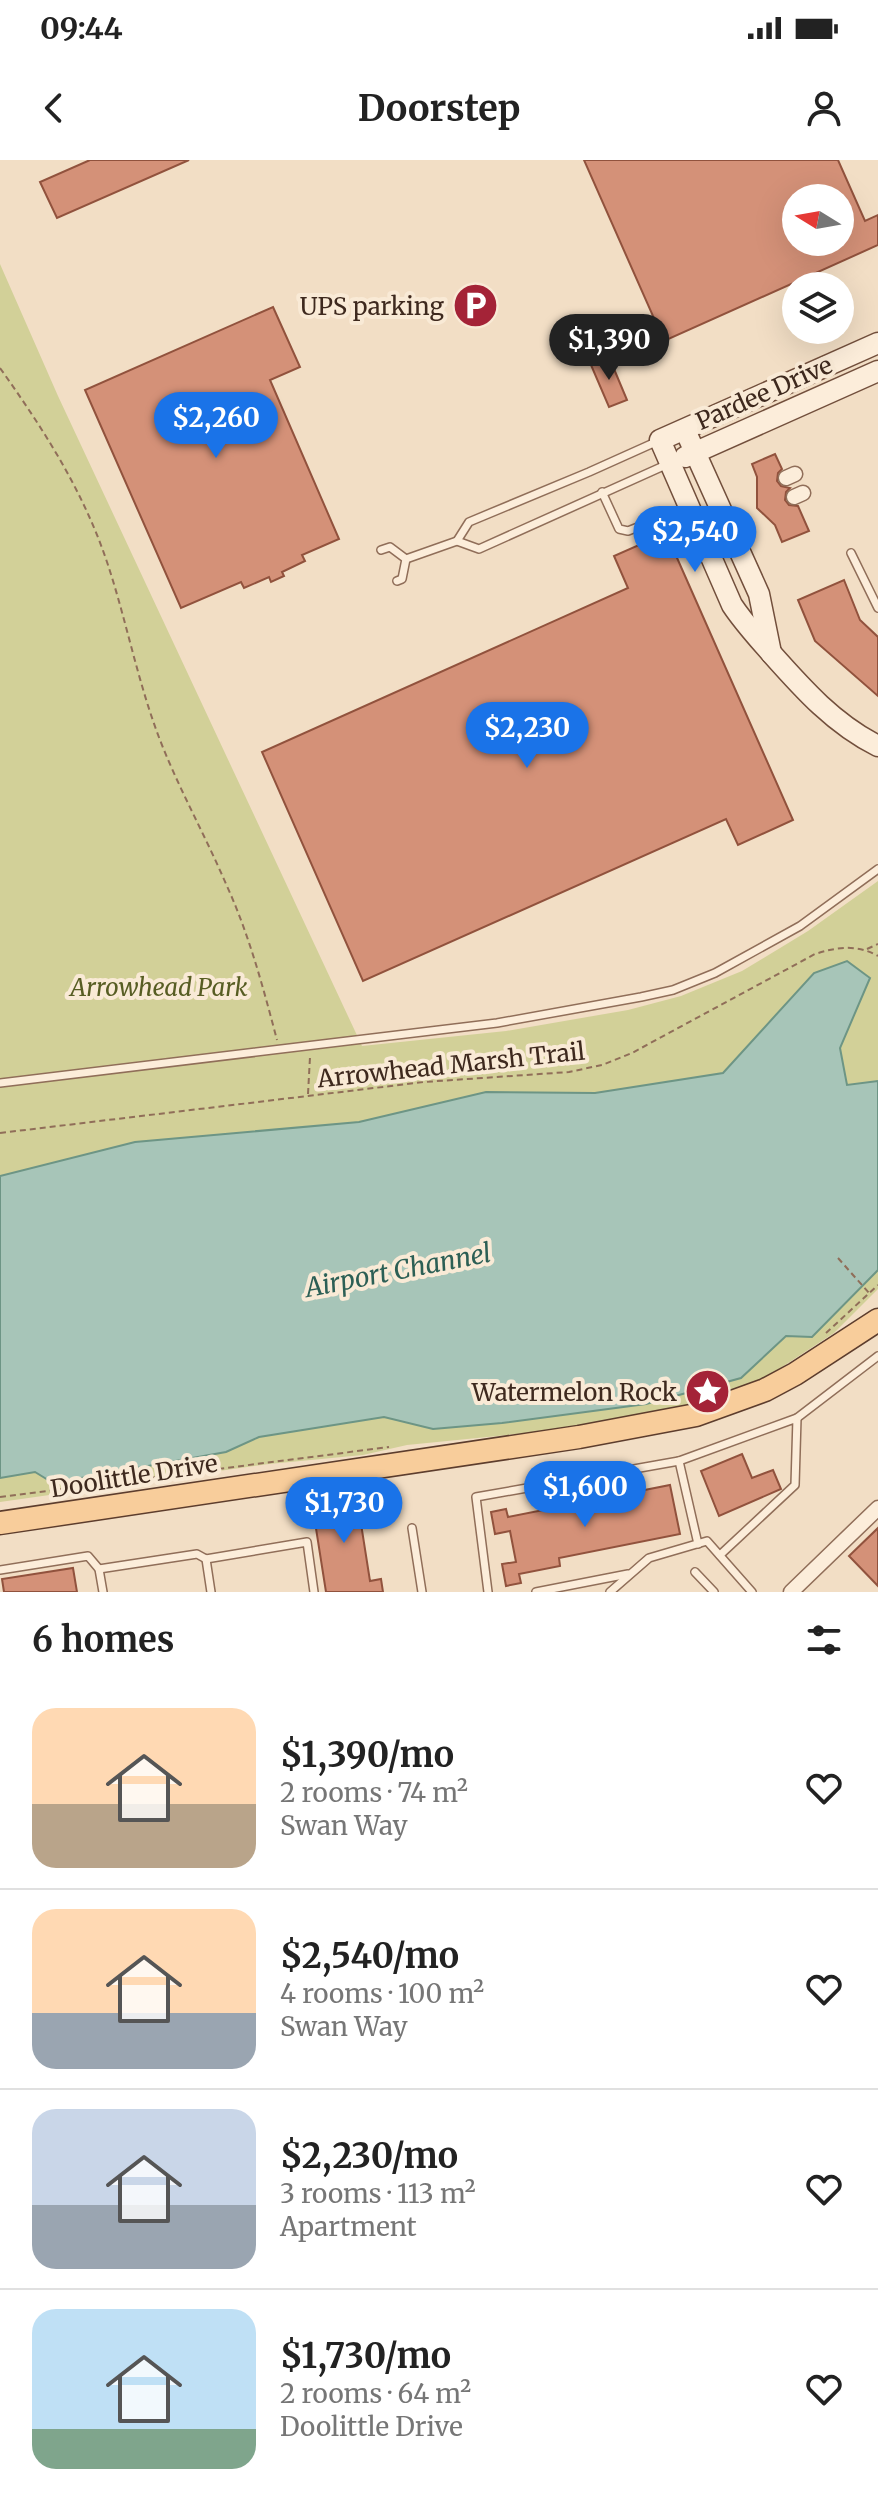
<!DOCTYPE html>
<meta charset="utf-8">
<style>
:root{--surface:#fff;--page:#f6f6f6;--text:#222;--muted:#767676;--line:#e0e0e0;--accent:#1a73e8}
body{margin:0;font-family:Merriweather,serif;background:var(--page);color:var(--text);height:100vh;display:flex;flex-direction:column;font-size:30px;white-space:nowrap}
*{box-sizing:border-box;margin:0}
p{font-size:26px;color:var(--muted)}
.icon{flex:none;width:44px;height:44px;fill:none;stroke:currentColor;stroke-width:2;stroke-linecap:round;stroke-linejoin:round}
.map{position:relative;height:1432px;overflow:hidden}
.sheet{display:flex;flex-direction:column;background:var(--surface);flex:1}
.sheet>*{flex:none}
.needle{width:52px;rotate:281deg}
.tools{position:absolute;left:782px;top:24px;display:grid;gap:16px}
.tools a{display:grid;place-items:center;width:72px;height:72px;border-radius:50%;background:var(--surface);box-shadow:0 8px 32px #0002;font-size:40px}
.price{position:absolute;translate:-50% -68px;padding:0 18px;border-radius:28px;background:var(--accent);color:#fff;font-size:26px;line-height:52px;filter:drop-shadow(0 2px 4px #0008)}
.price::after{content:'';position:absolute;left:50%;top:48px;width:24px;height:18px;margin-left:-12px;background:inherit;clip-path:polygon(0 0,100% 0,50% 100%)}
.price.active{background:#222;color:#fff}
ul{padding:0;list-style:none}
li{display:flex;align-items:center;gap:24px;height:200px;padding:0 32px}
li+li{border-top:2px solid var(--line)}
li span{display:grid;place-items:center;flex:none;width:224px;height:160px;border-radius:24px;color:#555}
li>.icon{margin-inline-start:auto}
span .icon{width:96px;height:96px;fill:#fffc;stroke-width:1}
li b{font-size:34px}
h2{display:flex;justify-content:space-between;align-items:center;height:96px;padding:0 32px;font-size:34px}
.status{display:flex;justify-content:space-between;align-items:center;height:56px;padding:0 40px;background:var(--surface);direction:ltr}
.status svg{height:22px;fill:currentColor}
header{display:flex;justify-content:space-between;align-items:center;height:104px;padding:0 32px;background:var(--surface);font-size:36px;font-weight:700}
.map>svg:first-child{display:block}
.green{fill:#d2d098}
.water{fill:#a7c5b8;stroke:#6d9585;stroke-width:2}
.building{fill:#d49178;stroke:#91523d;stroke-width:2;fill-rule:evenodd}
.lines{fill:none;stroke-linecap:round;stroke-linejoin:round}
.lane-casing{stroke:#906e59;stroke-width:10}
.street-casing{stroke:#906e59;stroke-width:17}
.secondary-casing{stroke:#724f3c;stroke-width:23}
.primary-casing{stroke:#5d3d2d;stroke-width:25}
.path{stroke:#906e59;stroke-width:2;stroke-dasharray:6 4;stroke-linecap:butt}
.lane{stroke:#fcedda;stroke-width:7}
.street{stroke:#fcedda;stroke-width:14}
.secondary{stroke:#fcedda;stroke-width:20}
.primary{stroke:#f8cd9b;stroke-width:22}
.labels{text-anchor:middle;dominant-baseline:central;stroke-width:8;stroke-linejoin:round;paint-order:stroke}
.poi-label{font-size:24px;fill:#3e291e;stroke:#f9ead6;text-anchor:end}
.street-label{font-size:24px;fill:#3e291e;stroke:#f9ead6}
.park-label{font-size:24px;font-style:italic;fill:#575d23;stroke:#f9ead6}
.water-label{font-size:26px;font-style:italic;fill:#2c5f55;stroke:#f9ead6}
</style>
<div class="status"><b>09:44</b><svg viewBox="0 0 49 12"><path d="M0 12V9h3v3zM5 12V6h3v6zM10 12V3h3v9zM15 12V0h3v12zM26 1h20v11H26zM47 4h2v5h-2z"/></svg></div>
<header><svg class="icon" aria-label="back" viewBox="0 0 24 24"><path d="M15 5l-7 7 7 7"/></svg>Doorstep<svg class="icon" aria-label="person" viewBox="0 0 24 24"><circle cx="12" cy="8" r="4"/><path d="M4 21q1-7 8-7t8 7"/></svg></header>
<div class="map">
<svg width="878" height="1432" viewBox="0 0 878 1432">
<rect width="100%" height="100%" fill="#f2dec5"/>
<!-- green -->
<path class="green" d="M0,104L58,236L362,886L506,871L628,850L681,836L742,811L808,771L878,721V1129L834,1173L756,1224L679,1252L566,1269L407,1285L363,1295L269,1304L0,1342Z"/>
<!-- water -->
<path class="water" d="M847,801L870,818L840,888L847,925L878,921V1110L812,1177L786,1176L741,1218L646,1244L502,1263L433,1269L384,1257L259,1277L226,1292L53,1323L35,1312L0,1318V1016L135,982L359,962L486,932L595,933L723,913L814,813Z"/>
<!-- building -->
<g class="building">
<path d="M90,0H189L57,58L40,22Z"/>
<path d="M584,0H838L865,61L878,55V85L664,181ZM796,38H840V82H796Z"/>
<path d="M273,147L300,207L270,220L339,379L302,395L305,401L282,412L284,416L271,422L269,417L244,428L241,422L181,448L85,230Z"/>
<path d="M609,197L627,240L609,247L591,205Z"/>
<path d="M775,294L782,309L778,313L777,321L781,326L790,328L786,332L785,340L789,345L798,346L809,371L782,382L775,365L757,348V317L752,304Z"/>
<path d="M666,373L793,660L738,685L726,659L363,821L262,592L628,428L614,396Z"/>
<path d="M844,420L860,460L878,477V536L815,481L798,440Z"/>
<path d="M742,1294L752,1318L773,1310L781,1329L719,1356L701,1311Z"/>
<path d="M670,1325L680,1374L559,1398L560,1406L519,1414L521,1423L506,1426L502,1404L516,1402L510,1371L495,1374L491,1352L506,1349L508,1357Z"/>
<path d="M368,1334L371,1349L359,1351L370,1421L381,1419L383,1432H326L312,1343Z"/>
<path d="M878,1368V1426L849,1396Z"/>
<path d="M73,1408L77,1432H4L2,1419Z"/>
</g>
<g class="lines">
<defs>
<g id="lane">
<path d="M658,281L589,312L469,362L457,381L479,389L668,304"/>
<path d="M602,332L619,369L628,371L648,363"/>
<path d="M381,390L390,387L406,399L402,419L397,421"/>
<path d="M851,393L878,448"/>
<path d="M406,399L457,381"/>
<path d="M0,923L497,863L641,837L673,830L715,813L800,766L878,709"/>
<path d="M797,1258L878,1196"/>
<path d="M412,1368L422,1432"/>
<path d="M698,1384L679,1301L797,1258L795,1325L720,1395"/>
<path d="M206,1399L211,1432"/>
<path d="M99,1409L197,1394L206,1399L307,1382L314,1432"/>
<path d="M0,1410L88,1396L99,1409L103,1432"/>
<path d="M695,1412L714,1432"/>
<path d="M488,1432L476,1337L679,1301"/>
<path d="M536,1432L628,1414"/>
<path d="M610,1432L649,1398L707,1381L752,1432"/>
</g>
<g id="street">
<path d="M786,318L795,314"/>
<path d="M794,337L803,333"/>
<path d="M791,1432L878,1348"/>
</g>
<g id="secondary">
<path d="M878,183L660,280L732,445C744,463 757,477 771,493C803,529 834,564 878,586"/>
<path d="M685,270L759,434L771,493"/>
<path d="M685,297L878,211"/>
</g>
<path id="primary" d="M0,1363L579,1277L696,1255L765,1230L795,1214L878,1160"/>
</defs>
<!-- lane casing -->
<use href="#lane" class="lane-casing"/>
<!-- street casing -->
<use href="#street" class="street-casing"/>
<!-- secondary casing -->
<use href="#secondary" class="secondary-casing"/>
<!-- primary casing -->
<use href="#primary" class="primary-casing"/>
<!-- path -->
<g class="path">
<path d="M0,208C44,270 84,332 108,405C127,463 138,523 160,580C179,629 205,675 226,724C249,774 263,827 277,880"/>
<path d="M867,789L878,784"/>
<path d="M308,934L310,897"/>
<path d="M0,973L424,922L569,912L602,905L632,893L815,794C837,787 857,784 878,796"/>
<path d="M838,1098L869,1133"/>
<path d="M826,1173L878,1125"/>
<path d="M0,1337L389,1287"/>
</g>
<!-- lane -->
<use href="#lane" class="lane"/>
<!-- street -->
<use href="#street" class="street"/>
<!-- secondary -->
<use href="#secondary" class="secondary"/>
<!-- primary -->
<use href="#primary" class="primary"/>
</g>
<!-- icons -->
<defs>
<symbol id="parking-disc" viewBox="-11 -11 22 22"><circle r="9.5" fill="#a42337" stroke="#f9ead6"/><path d="M-3.5-5.5H1a3.5 3.5 0 0 1 0 7H-1V5.5H-3.5ZM-1-3.4V-.6H.8a1.4 1.4 0 0 0 0-2.8Z" fill="#fff"/></symbol>
<symbol id="sight-disc" viewBox="-11 -11 22 22"><circle r="9.5" fill="#a42337" stroke="#f9ead6"/><path d="M0-6L1.8-2.2L6-1.7L2.9 1.2L3.7 5.4L0 3.3L-3.7 5.4L-2.9 1.2L-6-1.7L-1.8-2.2Z" fill="#fff"/></symbol>
</defs>
<g fill-rule="evenodd">
<use href="#parking-disc" x="450" y="120" width="51" height="51"/>
<use href="#sight-disc" x="682" y="1206" width="51" height="51"/>
</g>
<g class="labels">
<!-- poi labels -->
<g class="poi-label">
<text x="444" y="146">UPS parking</text>
<text x="677" y="1232">Watermelon Rock</text>
</g>
<!-- street labels -->
<g class="street-label">
<text transform="translate(764 233) rotate(-24)">Pardee Drive</text>
<text transform="translate(451 905) rotate(-6)">Arrowhead Marsh Trail</text>
<text transform="translate(134 1316) rotate(-9)">Doolittle Drive</text>
</g>
<!-- park labels -->
<g class="park-label">
<text x="159" y="827">Arrowhead Park</text>
</g>
<!-- water labels -->
<g class="water-label">
<text transform="translate(398 1110) rotate(-11)">Airport Channel</text>
</g>
</g>
</svg>
<div class="tools">
<a><svg class="needle" viewBox="-14 -14 28 28"><path d="M0-13l5 13h-10z" fill="#e53935"/><path d="M0 13l5-13h-10z" fill="#767676"/></svg></a>
<a><svg class="icon" aria-label="layers" viewBox="0 0 24 24"><path d="M12 4l9 5-9 5-9-5zM3 14l9 5 9-5"/></svg></a>
</div>
<b class="price active" style="left:609px;top:222px">$1,390</b>
<b class="price" style="left:216px;top:300px">$2,260</b>
<b class="price" style="left:695px;top:414px">$2,540</b>
<b class="price" style="left:527px;top:610px">$2,230</b>
<b class="price" style="left:585px;top:1369px">$1,600</b>
<b class="price" style="left:344px;top:1385px">$1,730</b>
</div>
<section class="sheet">
<h2>6 homes<svg class="icon" aria-label="filters" viewBox="0 0 24 24"><path d="M4 7h16M4 17h16"/><circle cx="9" cy="7" r="2"/><circle cx="15" cy="17" r="2"/></svg></h2>
<ul>
<li><span style="background:linear-gradient(#ffd9b3 60%,#b9a48a 0)"><svg class="icon" aria-label="home" viewBox="0 0 24 24"><path d="M3 11l9-7 9 7M6 9v11h12V9"/></svg></span><div><b>$1,390/mo</b><p>2 rooms · 74 m²</p><p>Swan Way</p></div><svg class="icon" aria-label="heart" viewBox="0 0 24 24"><path d="M12 20l-8-8c-3-5 5-10 8-4 3-6 11-1 8 4z"/></svg></li>
<li><span style="background:linear-gradient(#ffd9b3 65%,#9aa5b1 0)"><svg class="icon" aria-label="home" viewBox="0 0 24 24"><path d="M3 11l9-7 9 7M6 9v11h12V9"/></svg></span><div><b>$2,540/mo</b><p>4 rooms · 100 m²</p><p>Swan Way</p></div><svg class="icon" aria-label="heart" viewBox="0 0 24 24"><path d="M12 20l-8-8c-3-5 5-10 8-4 3-6 11-1 8 4z"/></svg></li>
<li><span style="background:linear-gradient(#c9d6e8 60%,#9aa5b1 0)"><svg class="icon" aria-label="home" viewBox="0 0 24 24"><path d="M3 11l9-7 9 7M6 9v11h12V9"/></svg></span><div><b>$2,230/mo</b><p>3 rooms · 113 m²</p><p>Apartment</p></div><svg class="icon" aria-label="heart" viewBox="0 0 24 24"><path d="M12 20l-8-8c-3-5 5-10 8-4 3-6 11-1 8 4z"/></svg></li>
<li><span style="background:linear-gradient(#bfe0f5 75%,#7fa58c 0)"><svg class="icon" aria-label="home" viewBox="0 0 24 24"><path d="M3 11l9-7 9 7M6 9v11h12V9"/></svg></span><div><b>$1,730/mo</b><p>2 rooms · 64 m²</p><p>Doolittle Drive</p></div><svg class="icon" aria-label="heart" viewBox="0 0 24 24"><path d="M12 20l-8-8c-3-5 5-10 8-4 3-6 11-1 8 4z"/></svg></li>
</ul>
</section>
